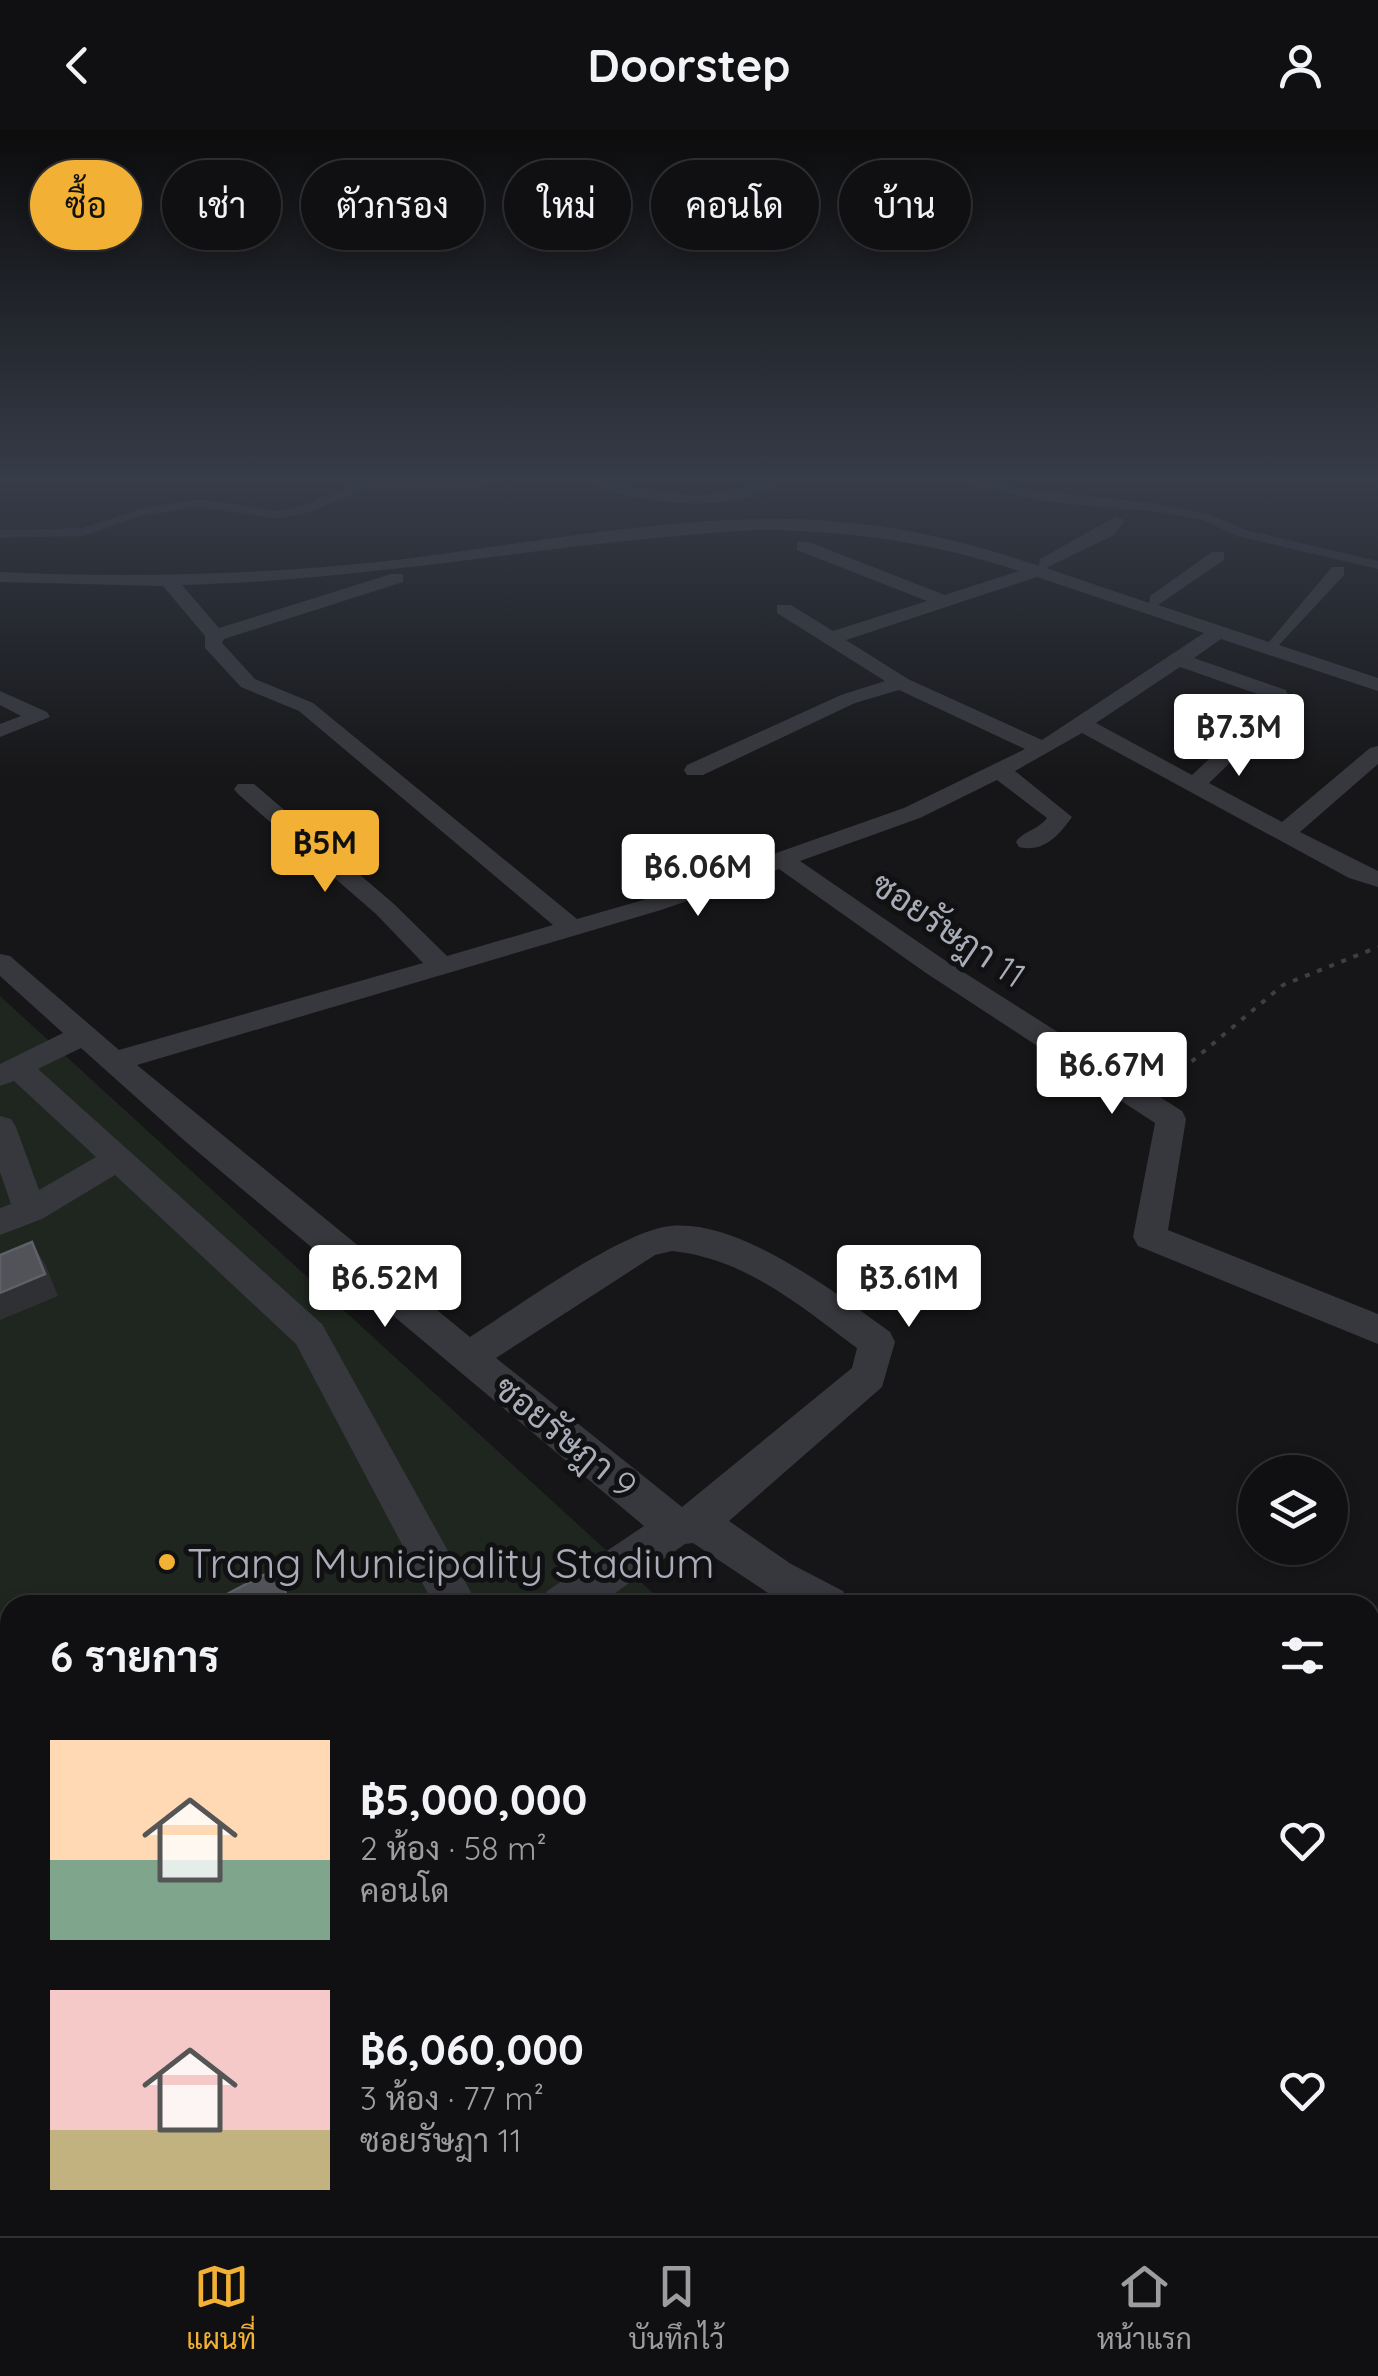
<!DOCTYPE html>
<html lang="th">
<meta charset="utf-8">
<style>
:root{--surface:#101012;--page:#1e1e20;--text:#f1f3f6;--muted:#9c9d9f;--line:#303032;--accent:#f2b134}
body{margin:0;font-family:Quicksand,Sarabun,sans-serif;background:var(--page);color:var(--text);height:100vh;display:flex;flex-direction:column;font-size:38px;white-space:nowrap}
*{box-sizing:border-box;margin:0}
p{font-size:32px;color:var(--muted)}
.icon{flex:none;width:55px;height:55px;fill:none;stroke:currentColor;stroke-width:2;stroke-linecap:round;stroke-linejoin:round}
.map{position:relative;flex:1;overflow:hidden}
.details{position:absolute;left:0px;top:1465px;width:1380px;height:642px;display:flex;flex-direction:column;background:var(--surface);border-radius:30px 30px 0 0;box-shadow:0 5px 15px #0003,0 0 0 2px var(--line)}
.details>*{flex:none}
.top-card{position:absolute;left:30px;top:30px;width:1320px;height:90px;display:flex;gap:20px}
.buttons{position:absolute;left:1238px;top:1325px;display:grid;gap:20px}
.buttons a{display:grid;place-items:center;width:110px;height:110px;border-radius:50%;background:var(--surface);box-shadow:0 5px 15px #0003,0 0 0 2px var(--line);font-size:50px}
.price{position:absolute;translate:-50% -85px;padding:0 22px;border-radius:10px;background:#fff;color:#222;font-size:32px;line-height:65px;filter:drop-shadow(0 2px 5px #0008)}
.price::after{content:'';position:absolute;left:50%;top:60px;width:30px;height:22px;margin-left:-15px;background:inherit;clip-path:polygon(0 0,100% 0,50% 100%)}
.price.selected{background:var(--accent);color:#111}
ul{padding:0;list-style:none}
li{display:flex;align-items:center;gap:30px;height:250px;padding:0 50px}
li span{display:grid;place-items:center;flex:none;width:280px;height:200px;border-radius:0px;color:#555}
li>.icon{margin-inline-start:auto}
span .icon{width:120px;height:120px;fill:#fffc;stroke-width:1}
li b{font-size:42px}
h2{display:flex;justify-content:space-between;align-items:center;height:120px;padding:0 50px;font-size:42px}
.pill{padding:0 35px;border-radius:45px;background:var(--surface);box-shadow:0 5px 15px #0003,0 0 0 2px var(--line);font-size:35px;line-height:90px}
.pill.selected{background:var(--accent);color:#111}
header{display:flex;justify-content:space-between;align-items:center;height:130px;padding:0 50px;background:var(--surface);font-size:45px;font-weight:700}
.menu{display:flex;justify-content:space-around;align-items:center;height:140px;border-top:2px solid var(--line);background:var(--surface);font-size:28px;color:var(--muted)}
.menu a{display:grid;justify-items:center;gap:5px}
.menu .selected{color:var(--accent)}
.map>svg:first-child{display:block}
.green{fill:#1e261f}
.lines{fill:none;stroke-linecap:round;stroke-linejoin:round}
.canal{fill:#2c353c;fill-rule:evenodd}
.path{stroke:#3d3f44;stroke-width:4;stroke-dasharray:5 8;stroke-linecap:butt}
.minor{fill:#37383d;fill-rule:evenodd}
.shaded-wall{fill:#2f3033}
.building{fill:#525359;stroke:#5f6168;stroke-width:2.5}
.poi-dot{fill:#f2b134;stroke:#111113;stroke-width:4}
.labels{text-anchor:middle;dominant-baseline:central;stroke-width:10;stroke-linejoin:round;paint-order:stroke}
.street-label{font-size:35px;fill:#a8adb8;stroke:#111113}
.near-poi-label{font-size:42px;fill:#a8adb8;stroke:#111113;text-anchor:start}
</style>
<header><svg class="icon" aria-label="back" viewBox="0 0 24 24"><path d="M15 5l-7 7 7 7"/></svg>Doorstep<svg class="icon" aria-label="person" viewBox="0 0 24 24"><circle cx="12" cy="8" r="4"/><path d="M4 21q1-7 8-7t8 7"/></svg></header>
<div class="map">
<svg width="1378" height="2106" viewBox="0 0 1378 2106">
<rect width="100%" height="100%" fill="#161618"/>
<!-- green -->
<path class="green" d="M0,866L666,1475H10V2098H557L554,2106H0Z"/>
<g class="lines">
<!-- canal -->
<g class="canal">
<path d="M360,352H487L481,356L362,360L310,382L278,389L199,377L142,386L83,406L0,408V400L82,398L140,379L199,369L278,381L302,376Z"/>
<path d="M590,352L698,366L778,352C746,386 627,374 590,352Z"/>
<path d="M962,352L1158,374L1209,384L1246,400L1378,431V439L1237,406L1202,390L1158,382L1041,371Z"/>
</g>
<!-- path -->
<path class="path" d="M1175,964L1178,943L1283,855L1378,817"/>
<!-- minor -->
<g class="minor">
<path d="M1117,386L1125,391L1114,405L1046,438L1149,473L1150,466L1212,422H1224V430L1158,475L1269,512L1332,437H1344V445L1279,515L1378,548V561L1221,509L1194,528L1286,560L1291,573L1288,577L1209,653L1282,692L1370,618L1378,616V634L1300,702L1378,741V757L1349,748L1082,603L1015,641L1072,687C1059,705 1044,723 1019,717L1016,712C1023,701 1038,700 1047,688L997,650L920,688L800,731L946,831L1182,981L1186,989L1168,1100L1378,1184V1214L1138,1116L1133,1107L1155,993L926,843L779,739L661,780L137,935L470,1207C516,1178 622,1100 671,1096C740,1089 836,1163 890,1202L895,1212L882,1257L729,1391L791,1434L843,1461L849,1475H786L693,1413L685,1414L598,1475H541L547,1461L644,1396L186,1012L81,918L38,939L322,1194L478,1475H434L296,1214L115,1045L42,1089L0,1105V1078L11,1074L0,1042V986L11,989L16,997L39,1060L96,1027L14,951L0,956V934L63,903L0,846V824L10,826L119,920L423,833L376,784L238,664L234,659L238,654H254L394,774L447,826L553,795L299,581L241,557L205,518V506L163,456L0,452V442C129,448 258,445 387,431C534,414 684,380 832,391C904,396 971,413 1039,436L1040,429ZM755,400C847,400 932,412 1019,441L945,465L809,412H797V420L927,471L833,501L791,475H777V483L885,551L841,565L687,635L684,640L687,645H703L855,573L899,560L1025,619L904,678L643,770L577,789L313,573L255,549L222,513L224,509L403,452V444H391L219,498L182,455C375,450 563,411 755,400ZM1037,447L1204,503L1042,610L908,549L846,510ZM1180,537L1269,568L1270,572L1192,645L1096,593ZM672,1121C744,1128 801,1176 857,1218L852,1238L682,1377L496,1228L655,1125Z"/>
<path d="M0,561L47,582L50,587L0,607V594L21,586L0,575Z"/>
<path d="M1378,1513V1563L1370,1566V1516Z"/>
<path d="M10,1794V1845L0,1850V1798Z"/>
<path d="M1370,1885L1378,1889V1947L1370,1943Z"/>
<path d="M76,2098H134L135,2106H77Z"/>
<path d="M227,2098H285L287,2106H229Z"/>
<path d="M789,2098H853L850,2106H785Z"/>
<path d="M1209,2098H1269L1273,2106H1212Z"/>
</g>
</g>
<!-- shaded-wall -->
<g class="shaded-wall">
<path d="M32,1112L45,1134L58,1166L0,1190V1163Z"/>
<path d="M10,1673V1698L0,1704V1678Z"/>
</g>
<!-- building -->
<g class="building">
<path d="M32,1112L45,1144L0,1163V1125Z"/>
<path d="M275,1439L291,1475H206Z"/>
<path d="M10,1579V1673L0,1678V1584Z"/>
</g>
<!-- sky -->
<linearGradient id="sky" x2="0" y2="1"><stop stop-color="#0c0c0d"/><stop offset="0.54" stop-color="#363c48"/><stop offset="1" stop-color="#363c48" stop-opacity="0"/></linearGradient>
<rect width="1378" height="647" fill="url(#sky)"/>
<!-- markers -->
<circle class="poi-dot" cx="167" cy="1432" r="10"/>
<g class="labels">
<!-- street labels -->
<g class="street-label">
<text transform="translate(949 799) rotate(34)">ซอยรัษฎา 11</text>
<text transform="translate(566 1306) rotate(39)">ซอยรัษฎา 9</text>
</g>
<!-- near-poi labels -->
<g class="near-poi-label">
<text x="187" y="1432">Trang Municipality Stadium</text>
</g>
</g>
</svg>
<div class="buttons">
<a><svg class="icon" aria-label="layers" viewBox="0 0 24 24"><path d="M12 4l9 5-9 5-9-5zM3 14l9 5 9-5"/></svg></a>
</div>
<b class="price" style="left:1239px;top:649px">฿7.3M</b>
<b class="price selected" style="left:325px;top:765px">฿5M</b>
<b class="price" style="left:698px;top:789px">฿6.06M</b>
<b class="price" style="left:1112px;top:987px">฿6.67M</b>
<b class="price" style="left:385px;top:1200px">฿6.52M</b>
<b class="price" style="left:909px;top:1200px">฿3.61M</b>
<div class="top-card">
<a class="pill selected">ซื้อ</a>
<a class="pill">เช่า</a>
<a class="pill">ตัวกรอง</a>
<a class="pill">ใหม่</a>
<a class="pill">คอนโด</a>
<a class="pill">บ้าน</a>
</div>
<section class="details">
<h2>6 รายการ<svg class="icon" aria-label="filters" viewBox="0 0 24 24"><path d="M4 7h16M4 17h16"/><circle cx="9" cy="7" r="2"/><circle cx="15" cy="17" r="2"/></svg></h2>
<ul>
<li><span style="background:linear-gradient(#ffd9b3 60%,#7fa58c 0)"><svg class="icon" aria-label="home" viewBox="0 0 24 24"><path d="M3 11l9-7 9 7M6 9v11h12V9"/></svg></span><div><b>฿5,000,000</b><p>2 ห้อง · 58 m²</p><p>คอนโด</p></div><svg class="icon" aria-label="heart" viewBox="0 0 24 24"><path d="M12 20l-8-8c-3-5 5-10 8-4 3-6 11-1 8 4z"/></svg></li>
<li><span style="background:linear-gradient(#f6c9c9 70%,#c2b280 0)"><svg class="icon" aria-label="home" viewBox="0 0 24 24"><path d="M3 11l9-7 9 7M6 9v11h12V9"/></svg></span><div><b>฿6,060,000</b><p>3 ห้อง · 77 m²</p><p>ซอยรัษฎา 11</p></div><svg class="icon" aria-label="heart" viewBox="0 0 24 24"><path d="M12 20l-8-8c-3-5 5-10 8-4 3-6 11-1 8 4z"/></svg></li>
</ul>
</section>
</div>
<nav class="menu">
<a class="selected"><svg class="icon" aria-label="map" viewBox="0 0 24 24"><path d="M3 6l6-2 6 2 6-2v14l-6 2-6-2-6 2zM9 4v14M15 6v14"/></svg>แผนที่</a>
<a><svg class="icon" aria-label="saved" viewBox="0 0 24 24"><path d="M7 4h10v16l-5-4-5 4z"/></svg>บันทึกไว้</a>
<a><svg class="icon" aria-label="home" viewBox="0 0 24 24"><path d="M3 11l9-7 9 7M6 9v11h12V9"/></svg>หน้าแรก</a>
</nav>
